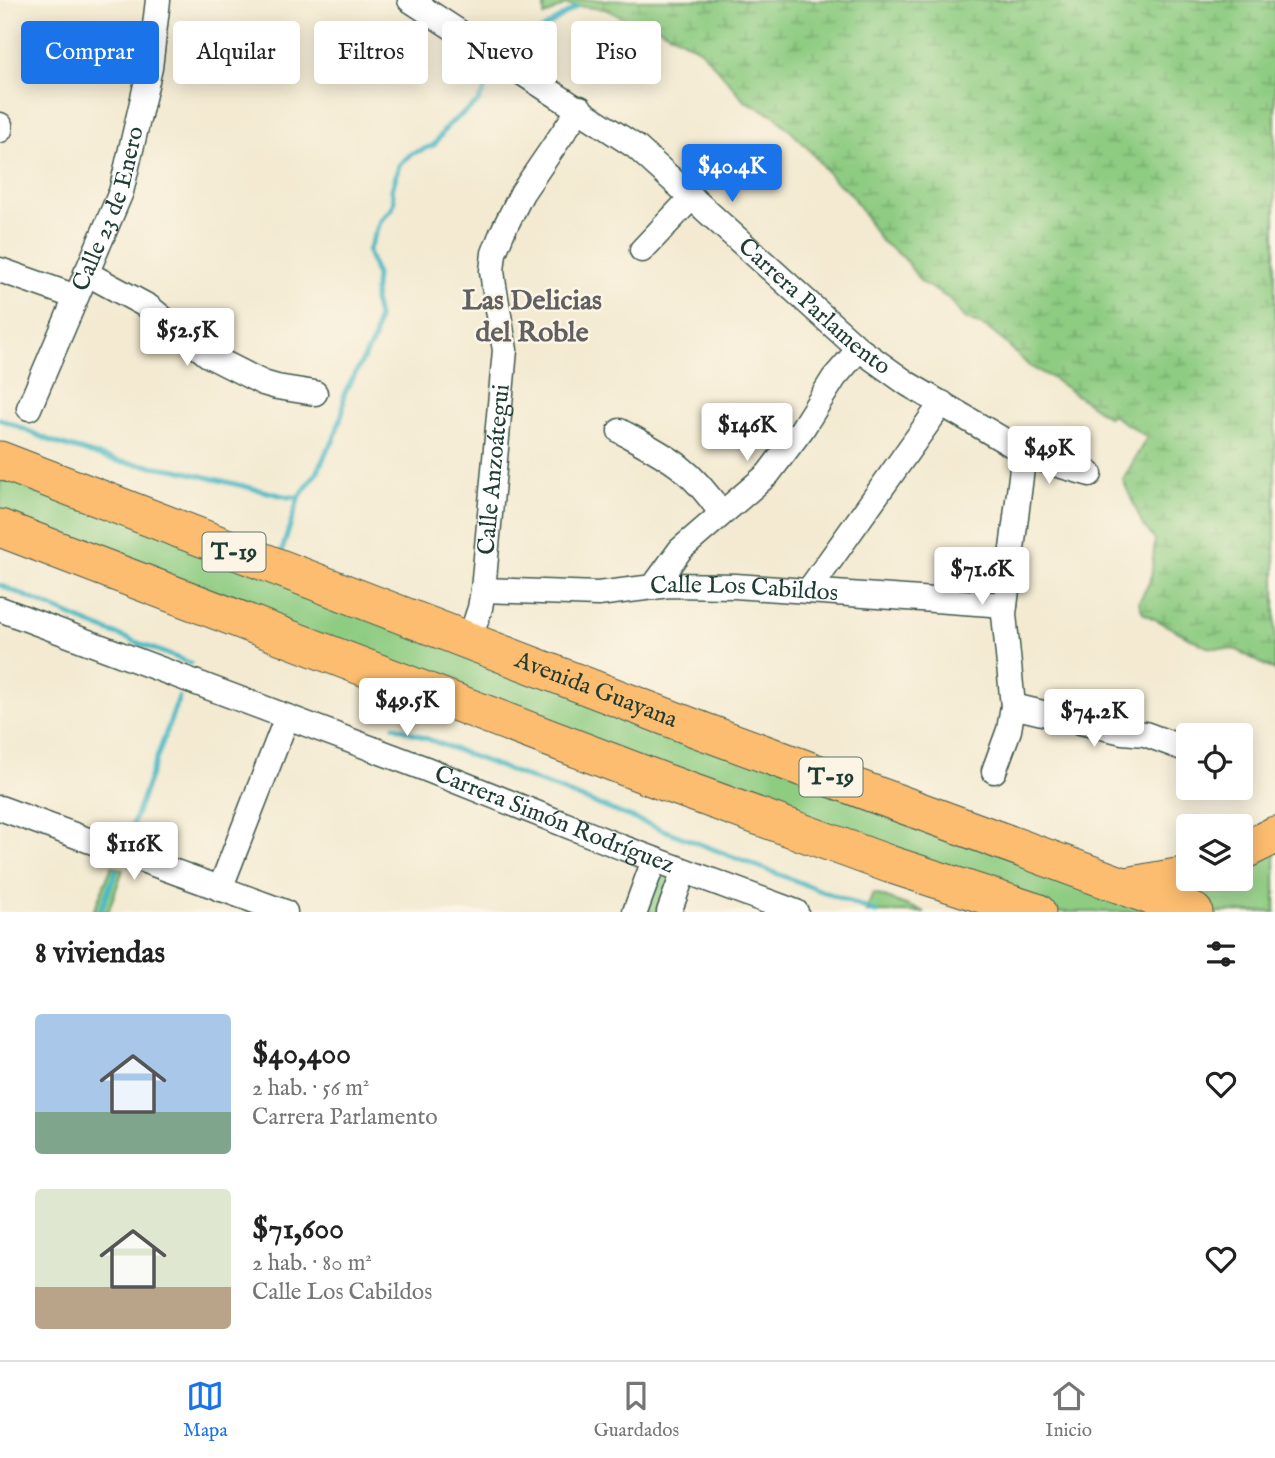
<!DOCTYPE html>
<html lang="es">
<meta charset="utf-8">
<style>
:root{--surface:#fff;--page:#f2f2f2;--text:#222;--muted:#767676;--line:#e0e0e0;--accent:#1a73e8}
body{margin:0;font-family:"IM FELL English",serif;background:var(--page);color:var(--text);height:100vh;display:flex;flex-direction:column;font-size:26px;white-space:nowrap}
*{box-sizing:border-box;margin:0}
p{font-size:23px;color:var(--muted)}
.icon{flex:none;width:38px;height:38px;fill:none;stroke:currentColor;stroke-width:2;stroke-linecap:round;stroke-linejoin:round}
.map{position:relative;height:912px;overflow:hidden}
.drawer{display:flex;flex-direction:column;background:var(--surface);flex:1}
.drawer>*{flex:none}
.hud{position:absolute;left:21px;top:21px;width:700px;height:63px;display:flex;gap:14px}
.buttons{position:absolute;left:1176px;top:723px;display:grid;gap:14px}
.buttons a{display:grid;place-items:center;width:77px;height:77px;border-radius:7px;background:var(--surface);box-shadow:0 4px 18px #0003;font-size:35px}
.price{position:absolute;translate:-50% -60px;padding:0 16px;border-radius:7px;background:#fff;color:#222;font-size:23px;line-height:46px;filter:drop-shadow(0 2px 4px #0008)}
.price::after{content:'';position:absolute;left:50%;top:42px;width:21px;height:16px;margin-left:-10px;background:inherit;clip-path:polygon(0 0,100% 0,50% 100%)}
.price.active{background:var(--accent);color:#fff}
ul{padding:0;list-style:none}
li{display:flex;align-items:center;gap:21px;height:175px;padding:0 35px}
li span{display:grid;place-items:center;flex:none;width:196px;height:140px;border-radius:7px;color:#555}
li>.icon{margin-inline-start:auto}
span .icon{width:84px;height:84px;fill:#fffc;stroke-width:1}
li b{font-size:30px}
h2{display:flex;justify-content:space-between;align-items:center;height:84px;padding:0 35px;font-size:30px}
.tag{padding:0 24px;border-radius:7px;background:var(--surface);box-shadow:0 4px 18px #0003;font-size:24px;line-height:63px}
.tag.active{background:var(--accent);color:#fff}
.tab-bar{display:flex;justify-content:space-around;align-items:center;height:98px;border-top:2px solid var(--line);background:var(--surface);font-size:19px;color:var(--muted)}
.tab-bar a{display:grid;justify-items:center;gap:4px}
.tab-bar .active{color:var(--accent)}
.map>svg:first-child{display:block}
.green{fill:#8ecc82;stroke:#56845b;stroke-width:2}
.wetland{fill:url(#wetland-marsh);stroke:#56845b;stroke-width:2}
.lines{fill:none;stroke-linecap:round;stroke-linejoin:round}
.stream{stroke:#4ab8c4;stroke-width:5}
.minor-casing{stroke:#3f574c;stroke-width:27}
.highway-casing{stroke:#3f574c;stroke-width:39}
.minor{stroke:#fff;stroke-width:24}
.highway{stroke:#fcbd6f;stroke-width:37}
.labels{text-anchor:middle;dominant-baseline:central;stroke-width:5;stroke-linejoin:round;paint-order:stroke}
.shield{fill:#fcf5e5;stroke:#617469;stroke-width:2}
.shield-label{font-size:23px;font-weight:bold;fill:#1f3d34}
.street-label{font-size:24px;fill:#1f3d34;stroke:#fcf5e5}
.quarter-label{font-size:28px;font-weight:bold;fill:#605f62;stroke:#fcf5e5}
</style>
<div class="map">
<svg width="1275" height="912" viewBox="0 0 1275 912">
<defs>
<pattern id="wetland-marsh" width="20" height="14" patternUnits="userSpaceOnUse" patternTransform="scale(1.75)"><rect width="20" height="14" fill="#8ecc82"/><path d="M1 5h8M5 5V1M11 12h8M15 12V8" fill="none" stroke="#73a76b"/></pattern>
</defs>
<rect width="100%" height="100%" fill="#fcf5e5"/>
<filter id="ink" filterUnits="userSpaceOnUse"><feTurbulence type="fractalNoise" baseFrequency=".0143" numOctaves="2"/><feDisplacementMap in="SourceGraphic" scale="14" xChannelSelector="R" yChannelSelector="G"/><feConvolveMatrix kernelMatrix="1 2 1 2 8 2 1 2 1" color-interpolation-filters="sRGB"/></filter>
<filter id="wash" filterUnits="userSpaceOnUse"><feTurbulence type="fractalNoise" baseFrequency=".00686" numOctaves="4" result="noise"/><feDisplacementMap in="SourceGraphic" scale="28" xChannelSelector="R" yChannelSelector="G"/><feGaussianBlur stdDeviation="1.57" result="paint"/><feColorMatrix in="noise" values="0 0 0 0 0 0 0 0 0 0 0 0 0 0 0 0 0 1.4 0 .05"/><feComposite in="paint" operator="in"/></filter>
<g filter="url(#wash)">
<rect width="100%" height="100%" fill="#f3ead1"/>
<!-- green -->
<g class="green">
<path d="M0,460L1125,887L1188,878H1241V852L1275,835V912H1037L0,528Z"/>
<path d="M654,860L684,871L669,912H635Z"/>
<path d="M112,866L123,870L108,912H93Z"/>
<path d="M873,893L925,912H866Z"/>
</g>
<!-- wetland -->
<path class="wetland" d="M544,0H1275V671L1237,650L1207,647L1143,613L1139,602L1151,579L1155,540L1143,525L1123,480L1147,437L1112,415L1108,417L1052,378L1029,366L1007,344L987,328L964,318L948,298L921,282L904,258L881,241L850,193L834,180L806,146L774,115L745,101L701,50L650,23H635L605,9L565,5L544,16Z"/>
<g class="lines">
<!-- stream -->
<g class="stream">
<path d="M511,51L576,7"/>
<path d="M0,419L56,443L117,461L178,470L288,497H299"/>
<path d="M281,554L299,497L318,471L328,448L333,442L343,411L344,394L374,340L378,317L374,300L376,275L368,251L381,220L392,209L394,200L392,190L399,165L411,154L434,145L448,125L477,103L484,92L487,73L492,67"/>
<path d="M0,585L90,624L190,663"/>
<path d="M394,726L876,912"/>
<path d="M127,840L179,697"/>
<path d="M100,912L116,871"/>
</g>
</g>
</g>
<g filter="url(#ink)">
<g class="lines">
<defs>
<g id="minor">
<path id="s1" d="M410,0L636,147L859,349L908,384L1024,452L1051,463L1090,474"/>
<path d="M0,125V130"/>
<path d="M642,250L692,197"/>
<path d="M0,270L76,297"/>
<path d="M86,273L149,307L208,355L263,383L277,387L315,393"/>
<path id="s2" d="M29,408L121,192L150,68L158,0"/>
<path d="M620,431C668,457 690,467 721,513"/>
<path d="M653,587L680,550L768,474L802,429L834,378L859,349"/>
<path id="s3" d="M483,590L598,594L669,585L735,586L1005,605"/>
<path d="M809,590L942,403"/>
<path id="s4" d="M0,609L426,769L621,847L796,912"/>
<path id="s5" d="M469,642L480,608L483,590L505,350L494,286L492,271L494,253L502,233L522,193L580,108"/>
<path d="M1013,706L1123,732L1145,734L1188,750"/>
<path d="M994,771L1009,730L1013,706L1004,614L1024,452"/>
<path d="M0,808L285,912"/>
<path d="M220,889L287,717"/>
<path d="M635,912L654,860"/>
<path d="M669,912L684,871"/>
</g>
<g id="highway">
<path id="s6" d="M0,460L700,730L1194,912"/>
<path d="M0,528L664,782L889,864L1037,912"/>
<path d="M1241,852L1275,835"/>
<path d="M1127,886L1188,875"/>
</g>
</defs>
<!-- minor casing -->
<use href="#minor" class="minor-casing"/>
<!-- highway casing -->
<use href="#highway" class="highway-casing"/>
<!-- minor -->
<use href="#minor" class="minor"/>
<!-- highway -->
<use href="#highway" class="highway"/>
</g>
</g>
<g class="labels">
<!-- shield labels -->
<g class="shield">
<rect x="202.5" y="532.5" width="63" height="39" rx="5"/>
<rect x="799.5" y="757.5" width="63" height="39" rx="5"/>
</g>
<g class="shield-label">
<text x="234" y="552">T-19</text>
<text x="831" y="777">T-19</text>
</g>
<!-- street labels -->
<g class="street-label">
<text stroke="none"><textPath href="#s2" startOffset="215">Calle 23 de Enero</textPath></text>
<text stroke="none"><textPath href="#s1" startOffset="509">Carrera Parlamento</textPath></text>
<text stroke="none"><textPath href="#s5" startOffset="175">Calle Anzoátegui</textPath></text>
<text stroke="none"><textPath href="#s3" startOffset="262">Calle Los Cabildos</textPath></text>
<text stroke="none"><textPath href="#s6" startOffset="639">Avenida Guayana</textPath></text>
<text stroke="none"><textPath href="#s4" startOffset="593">Carrera Simón Rodríguez</textPath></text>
</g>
<!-- quarter labels -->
<g class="quarter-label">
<text x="532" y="301">Las Delicias<tspan x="532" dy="32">del Roble</tspan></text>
</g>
</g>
</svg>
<div class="buttons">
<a><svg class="icon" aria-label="locate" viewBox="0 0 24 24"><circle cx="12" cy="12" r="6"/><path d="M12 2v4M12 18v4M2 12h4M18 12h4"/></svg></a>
<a><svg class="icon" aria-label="layers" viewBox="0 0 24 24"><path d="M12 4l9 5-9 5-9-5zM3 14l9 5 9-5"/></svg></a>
</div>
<b class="price active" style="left:732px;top:204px">$40.4K</b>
<b class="price" style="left:187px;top:368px">$52.5K</b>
<b class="price" style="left:747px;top:463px">$146K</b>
<b class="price" style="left:1049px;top:486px">$49K</b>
<b class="price" style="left:982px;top:607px">$71.6K</b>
<b class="price" style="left:407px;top:738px">$49.5K</b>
<b class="price" style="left:1094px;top:749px">$74.2K</b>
<b class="price" style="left:134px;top:882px">$116K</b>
<div class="hud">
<a class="tag active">Comprar</a>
<a class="tag">Alquilar</a>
<a class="tag">Filtros</a>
<a class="tag">Nuevo</a>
<a class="tag">Piso</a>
</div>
</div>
<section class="drawer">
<h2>8 viviendas<svg class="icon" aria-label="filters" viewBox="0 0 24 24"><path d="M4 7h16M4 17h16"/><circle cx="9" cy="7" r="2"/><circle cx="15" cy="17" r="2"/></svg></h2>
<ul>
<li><span style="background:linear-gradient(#a9c7e8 70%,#7fa58c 0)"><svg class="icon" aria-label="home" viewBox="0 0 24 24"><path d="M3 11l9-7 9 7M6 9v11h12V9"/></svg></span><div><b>$40,400</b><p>2 hab. · 56 m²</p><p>Carrera Parlamento</p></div><svg class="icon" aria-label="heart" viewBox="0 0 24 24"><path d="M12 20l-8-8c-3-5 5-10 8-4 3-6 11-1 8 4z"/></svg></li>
<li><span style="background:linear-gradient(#dfe7d0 70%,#b9a48a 0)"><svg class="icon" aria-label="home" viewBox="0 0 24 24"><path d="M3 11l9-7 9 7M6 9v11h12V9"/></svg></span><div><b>$71,600</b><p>2 hab. · 80 m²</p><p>Calle Los Cabildos</p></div><svg class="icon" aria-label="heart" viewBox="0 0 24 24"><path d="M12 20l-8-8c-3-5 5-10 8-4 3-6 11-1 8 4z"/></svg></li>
</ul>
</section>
<nav class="tab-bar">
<a class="active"><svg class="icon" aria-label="map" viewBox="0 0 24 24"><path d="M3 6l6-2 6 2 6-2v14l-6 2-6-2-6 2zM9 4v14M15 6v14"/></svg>Mapa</a>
<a><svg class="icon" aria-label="saved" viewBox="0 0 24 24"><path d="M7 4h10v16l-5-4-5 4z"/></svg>Guardados</a>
<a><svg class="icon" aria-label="home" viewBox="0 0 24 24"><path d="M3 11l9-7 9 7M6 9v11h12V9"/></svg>Inicio</a>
</nav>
